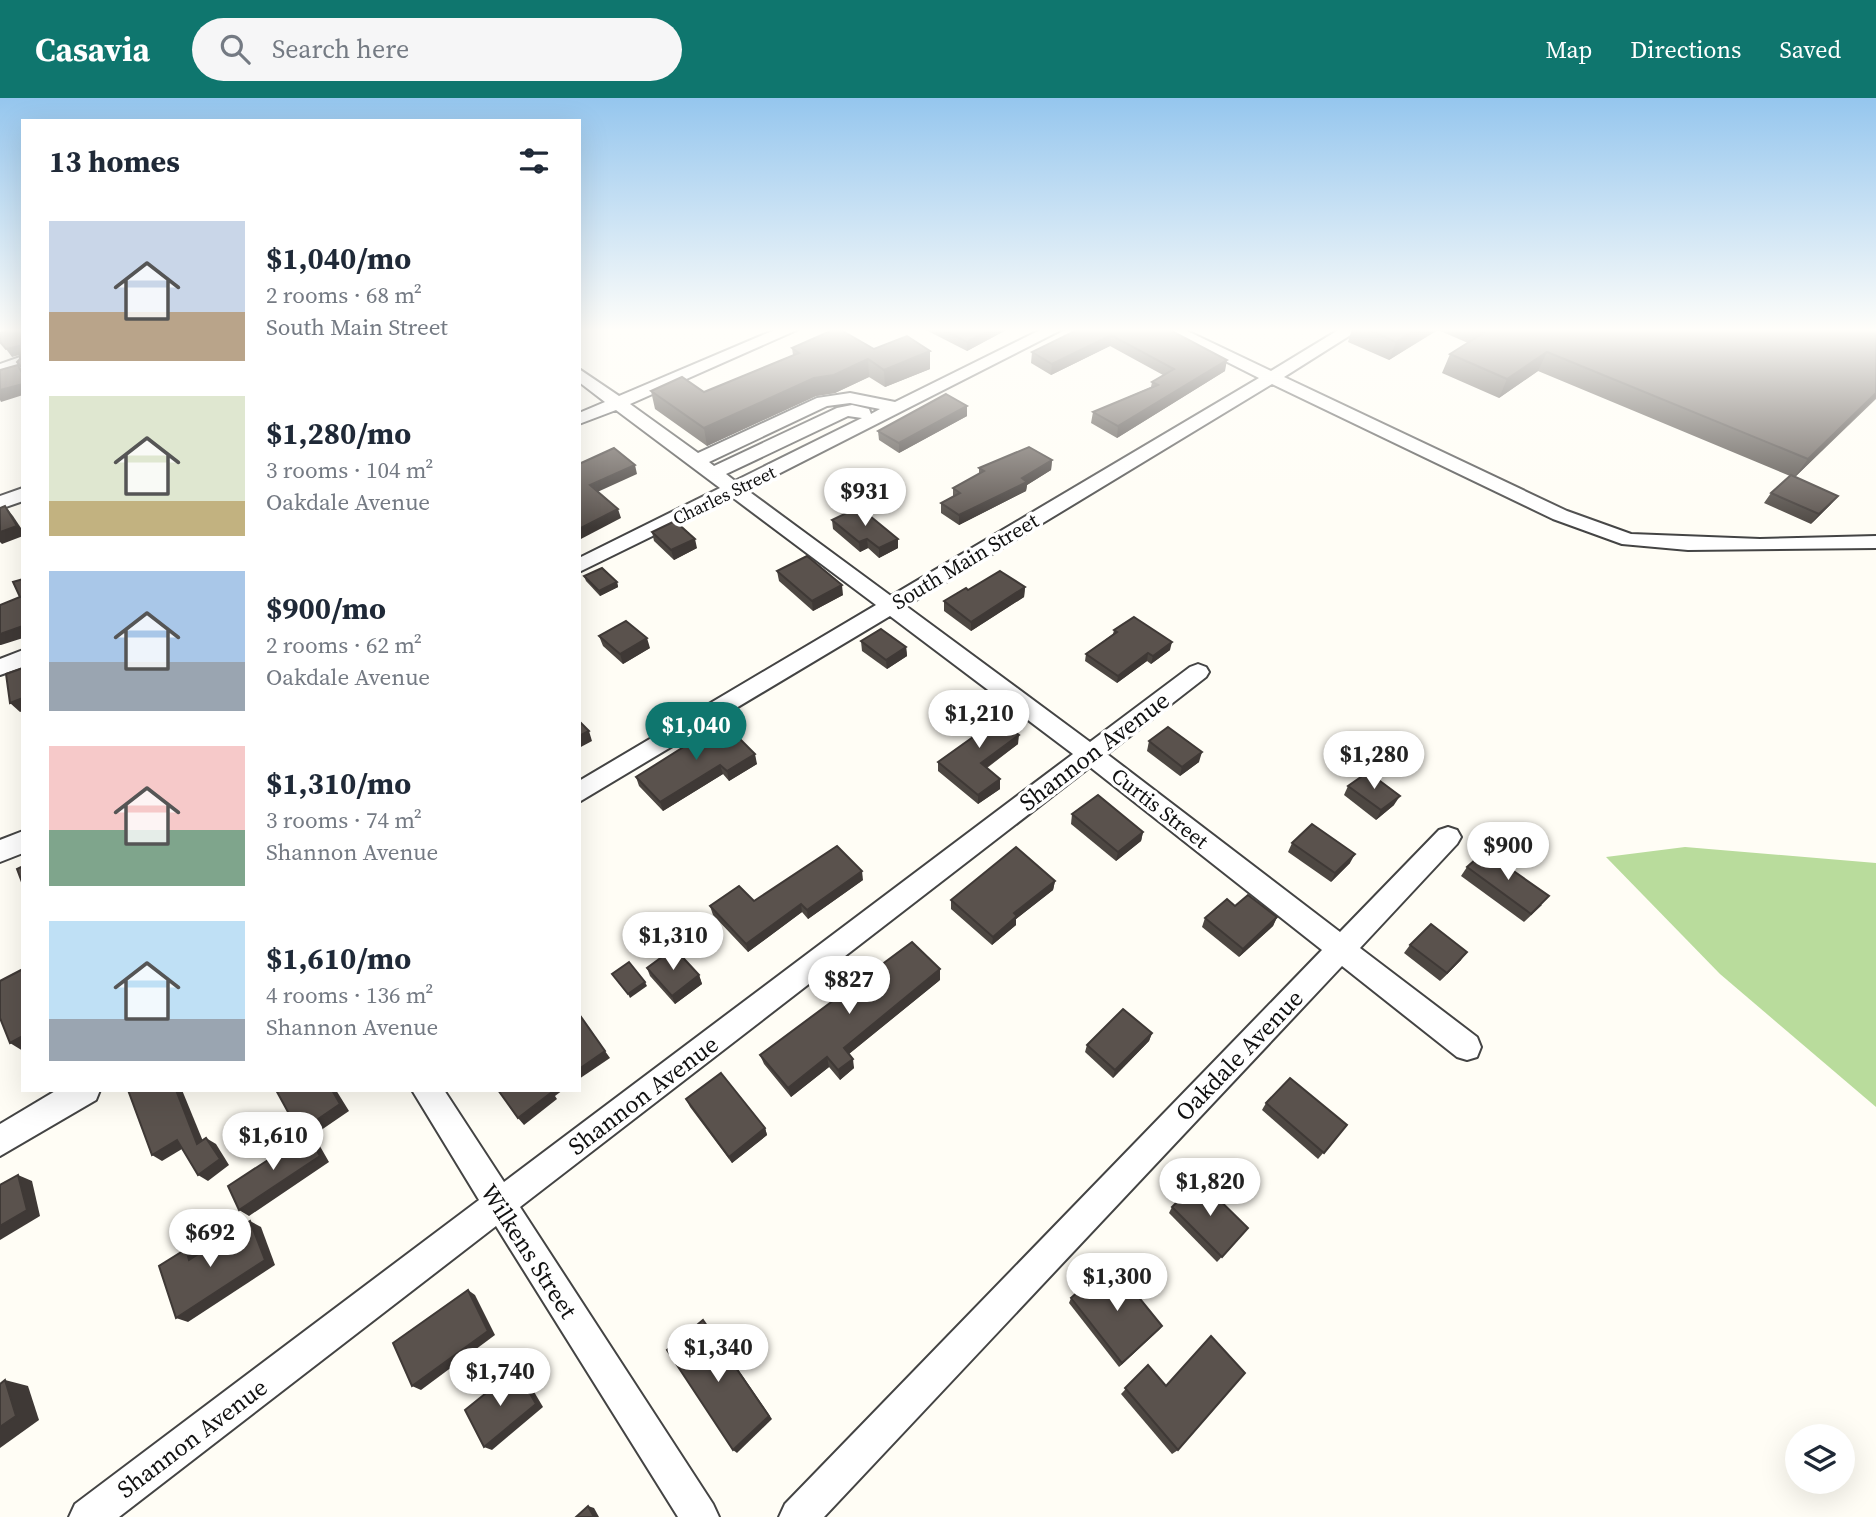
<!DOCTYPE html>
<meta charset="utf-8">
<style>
:root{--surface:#fff;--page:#f6f6f7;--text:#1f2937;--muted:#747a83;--accent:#0f766e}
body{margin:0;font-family:"Source Serif 4",serif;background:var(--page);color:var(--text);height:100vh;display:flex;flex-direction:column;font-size:26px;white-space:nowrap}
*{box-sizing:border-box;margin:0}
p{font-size:23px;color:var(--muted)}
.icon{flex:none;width:38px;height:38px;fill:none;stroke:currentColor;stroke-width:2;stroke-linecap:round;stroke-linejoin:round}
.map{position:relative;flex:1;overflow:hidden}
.sheet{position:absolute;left:21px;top:21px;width:560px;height:973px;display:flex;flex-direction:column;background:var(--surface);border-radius:0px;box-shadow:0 7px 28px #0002}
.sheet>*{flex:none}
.buttons{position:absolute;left:1785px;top:1326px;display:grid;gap:14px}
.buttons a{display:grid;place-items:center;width:70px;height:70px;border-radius:50%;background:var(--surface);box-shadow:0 7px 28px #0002;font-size:35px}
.price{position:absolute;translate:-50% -60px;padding:0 16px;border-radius:24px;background:#fff;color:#222;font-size:23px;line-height:46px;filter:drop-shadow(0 2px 4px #0008)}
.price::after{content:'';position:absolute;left:50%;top:42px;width:21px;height:16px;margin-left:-10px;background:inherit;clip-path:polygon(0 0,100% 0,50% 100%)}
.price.active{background:var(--accent);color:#fff}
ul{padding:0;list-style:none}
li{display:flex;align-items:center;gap:21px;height:175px;padding:0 28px}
li span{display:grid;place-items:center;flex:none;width:196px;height:140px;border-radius:0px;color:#555}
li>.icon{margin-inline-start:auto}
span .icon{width:84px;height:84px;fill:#fffc;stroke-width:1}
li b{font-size:30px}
h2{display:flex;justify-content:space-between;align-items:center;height:84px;padding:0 28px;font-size:30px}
header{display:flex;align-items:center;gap:42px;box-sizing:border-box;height:98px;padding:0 35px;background:var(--accent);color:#fff}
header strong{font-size:33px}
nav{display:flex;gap:38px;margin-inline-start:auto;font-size:24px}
.search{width:490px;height:63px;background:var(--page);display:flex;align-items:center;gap:18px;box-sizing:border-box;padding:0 24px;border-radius:38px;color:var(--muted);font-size:26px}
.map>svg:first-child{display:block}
.forest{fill:#b9dc9c}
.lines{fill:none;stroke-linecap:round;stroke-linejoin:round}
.minor-casing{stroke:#444;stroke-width:4}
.minor{fill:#fff;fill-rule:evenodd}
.wall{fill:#4d4742}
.shaded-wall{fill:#3f3936}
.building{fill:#5a524d;stroke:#3f3936;stroke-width:2}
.labels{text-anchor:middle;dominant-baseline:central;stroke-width:7;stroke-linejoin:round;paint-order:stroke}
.far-street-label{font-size:18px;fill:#111;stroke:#fff}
.street-label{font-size:21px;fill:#111;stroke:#fff}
.near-street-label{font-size:24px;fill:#111;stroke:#fff}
</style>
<header>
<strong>Casavia</strong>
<div class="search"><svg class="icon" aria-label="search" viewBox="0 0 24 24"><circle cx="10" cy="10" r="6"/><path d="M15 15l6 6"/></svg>Search here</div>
<nav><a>Map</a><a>Directions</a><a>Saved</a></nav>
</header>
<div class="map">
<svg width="1876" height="1419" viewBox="0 0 1876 1419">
<rect width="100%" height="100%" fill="#fffdf5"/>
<!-- forest -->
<path class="forest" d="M1685,749L1876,765V1009L1720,876L1606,759Z"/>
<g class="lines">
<defs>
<g id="minor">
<path d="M777,231H799L630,306L698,355L817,300L850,295L895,304L1042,231H1063L747,392L891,498L1259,280L1162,231H1183L1271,273L1340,231H1360L1284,279L1567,413L1631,436L1760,441L1876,438V450L1688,452L1622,446L1553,421L1272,286L906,508L1090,644L1190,569L1198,566L1206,569L1209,574L1206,579L1107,656L1340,834L1439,732L1448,729L1457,732L1461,739L1457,746L1360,850L1477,939L1481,949L1477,959L1467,962L1457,959L1342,868L824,1419H779L785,1406L1322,852L1090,669L520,1109L713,1406L719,1419H678L496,1128L119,1419H69L75,1406L479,1102L412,992H444L504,1084L1073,656L890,518L579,704V683L876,507L732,399L579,474V460L720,390L616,312L579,326V315L605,304L579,284V271L619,298ZM850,305L880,311L871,316L869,311L852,307L837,310L714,368L709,364L827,308ZM848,318L862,320L735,383L726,376Z"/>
<path d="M23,258V269L0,276V266Z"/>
<path d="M23,390V403L0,411V398Z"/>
<path d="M23,552V569L0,577V561Z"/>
<path d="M23,733V755L0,764V742Z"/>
<path d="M57,992H100L96,1002L0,1058V1026Z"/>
</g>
</defs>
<!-- minor casing -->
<use href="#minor" class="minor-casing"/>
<!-- minor -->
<use href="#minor" class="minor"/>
</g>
<!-- wall -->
<g class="wall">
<path d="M924,231H1008L967,253Z"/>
<path d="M1079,231H1168L1225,273L1117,340L1091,325L1093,314L1151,289L1152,284L1163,277L1110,248L1051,277L1031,265L1032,254Z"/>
<path d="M1352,231H1876V301L1795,379L1838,398L1830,407L1811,426L1764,405L1771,395L1790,378L1538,273L1499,300L1442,275L1450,256L1468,245L1438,232L1389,262L1348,244Z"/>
<path d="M792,250L874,251L930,271L885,289L869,279L835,295L816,298L707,348L655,311L651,293L704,294L793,257Z"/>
<path d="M967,308V318L899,355L879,342L878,333Z"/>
<path d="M1052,362L1051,372L1027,387L1026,393L959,427L941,415V405L953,398V390L979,376V370Z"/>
<path d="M832,422L898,441V450L879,460L868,450L860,454L833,431Z"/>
<path d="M652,434L697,450L674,462L654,443Z"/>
<path d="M777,473L843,497L813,513L779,483Z"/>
<path d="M584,478L617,484L618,489L600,498L586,483Z"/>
<path d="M1025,489L1024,499L971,533L944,513V503Z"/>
<path d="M1114,532L1170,552L1151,566L1147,563L1117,585L1085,563L1086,556L1113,536Z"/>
<path d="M599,538L650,550L623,566L603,548Z"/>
<path d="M861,543L906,549L907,558L887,571L862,553Z"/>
<path d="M960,619L1018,646L987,670L1000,691L978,706L938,673V664L974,639L960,628Z"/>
<path d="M723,624L757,666L729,683L723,676L663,713L639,688L636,679Z"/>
<path d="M1149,643L1199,664L1180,678L1147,653Z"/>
<path d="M1348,688L1394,707L1376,722L1344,697Z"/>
<path d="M1072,716L1143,734L1141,743L1116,763L1071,726Z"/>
<path d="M1292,745L1350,765L1331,784L1288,754Z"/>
<path d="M1467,769L1542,807L1524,824L1461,778Z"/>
<path d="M863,782L808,821L802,814L748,854L713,817L710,808L754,803Z"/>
<path d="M1055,783L1053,792L1016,821V827L992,847L951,811V802Z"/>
<path d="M1235,808L1277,819L1273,828L1239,859L1202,829L1205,820Z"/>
<path d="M1410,847L1461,862L1440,883L1404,855Z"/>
<path d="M647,870L699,877L702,886L675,906L650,878Z"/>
<path d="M940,882L849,956L854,970L840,982L829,969L791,999L764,966L760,957Z"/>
<path d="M1152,935L1149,943L1113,980L1085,954L1087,947Z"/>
<path d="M686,1001L765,1030L767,1037L732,1065L690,1009Z"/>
<path d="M1266,1005L1347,1027L1318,1061L1262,1012Z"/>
<path d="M1172,1109L1243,1136L1217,1164L1169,1115Z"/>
<path d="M1071,1200L1162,1228L1119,1269L1069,1205Z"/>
<path d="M1148,1267L1178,1352L1172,1356L1121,1296Z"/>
</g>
<!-- shaded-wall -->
<g class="shaded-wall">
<path d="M992,231H1008L967,253V244Z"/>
<path d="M1416,231H1438L1389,262L1396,244Z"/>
<path d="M1111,237L1110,248L1051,277L1052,266Z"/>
<path d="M19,248L23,256L12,259L6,251Z"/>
<path d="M930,253V271L885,289L884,272Z"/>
<path d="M1547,254L1538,273L1499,300L1507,281Z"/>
<path d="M868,261L869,279L835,295L816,298L707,348L704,330L814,280Z"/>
<path d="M1227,262L1225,273L1117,340L1118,328Z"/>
<path d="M23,286V297L1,304L0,302V292Z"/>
<path d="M1876,295V299L1794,380L1808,361Z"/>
<path d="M967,308V318L899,355V345Z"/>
<path d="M1052,362L1051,372L1027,387L1026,393L959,427V417Z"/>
<path d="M635,367L637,376L593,396L590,387Z"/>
<path d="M1838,398L1830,407L1811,426L1819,416Z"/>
<path d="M5,408L13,418L23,433V438L2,446L0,444V434Z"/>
<path d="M618,411L621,420L579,442V431Z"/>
<path d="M695,441L697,450L674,462L671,452Z"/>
<path d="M867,441L868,450L860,454L859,444Z"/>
<path d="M898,441V450L879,460V450Z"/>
<path d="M617,484L618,489L600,498L599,493Z"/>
<path d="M842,487L843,497L813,513L812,503Z"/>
<path d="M1025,489L1024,499L971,533V524Z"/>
<path d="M23,528V540L1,547H0V536Z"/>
<path d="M647,540L650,550L623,566L620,556Z"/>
<path d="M1172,544L1170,552L1151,566L1153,558Z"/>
<path d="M906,549L907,558L887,571L886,562Z"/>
<path d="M1148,555L1147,563L1117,585L1118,578Z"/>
<path d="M23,600V613L20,614L10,605Z"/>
<path d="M589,633L592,643L579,650V638Z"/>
<path d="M1019,637L1018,646L980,674L981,665Z"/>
<path d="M1202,654L1199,664L1180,678L1182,669Z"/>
<path d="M755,656L757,666L729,683L727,673Z"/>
<path d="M720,667L723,676L663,713L660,704Z"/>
<path d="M1000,681V691L978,706V697Z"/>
<path d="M1400,698L1394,707L1376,722L1381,712Z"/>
<path d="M1143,734L1141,743L1116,763L1118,754Z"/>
<path d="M1355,756L1350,765L1331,784L1335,775Z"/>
<path d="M862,773L863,782L808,821L807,812Z"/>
<path d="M1055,783L1053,792L1016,821V827L992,847L993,839L1014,815Z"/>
<path d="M801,806L802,814L748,854L746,846Z"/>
<path d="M1277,819L1273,828L1239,859L1243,851Z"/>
<path d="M1467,854L1461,862L1440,883L1447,875Z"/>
<path d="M940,871V882L845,959L844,950Z"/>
<path d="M699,877L702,886L675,906L672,898Z"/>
<path d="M645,884L647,888L630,900L628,896Z"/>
<path d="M1152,935L1149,943L1113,980L1115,972Z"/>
<path d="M23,938V953L10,945Z"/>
<path d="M605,953L610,960L579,981V971Z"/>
<path d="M827,959L829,969L791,999L788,990Z"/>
<path d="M853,961L854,970L840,982L838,972Z"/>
<path d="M176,992H182L207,1053L197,1046Z"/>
<path d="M332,992H336L349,1013L311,1039L317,1043L329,1064L249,1118L239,1112L308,1041L299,1034Z"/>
<path d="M551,992H563L555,998L557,1001L524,1027L518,1020Z"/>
<path d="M765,1030L767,1037L732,1065L729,1059Z"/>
<path d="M206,1040L216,1046L229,1067L208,1083L198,1077Z"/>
<path d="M177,1042L187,1048L162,1063L152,1057Z"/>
<path d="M18,1077L32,1083L40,1118L0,1142V1128Z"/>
<path d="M250,1123L261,1129L275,1167L188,1224L176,1220Z"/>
<path d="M186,1151L197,1157L189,1162Z"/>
<path d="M468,1192L475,1197L495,1237L421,1292L412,1288Z"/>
<path d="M707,1226L772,1321L737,1355L733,1352Z"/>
<path d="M1162,1228L1159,1232L1119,1269L1122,1265Z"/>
<path d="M516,1271L523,1275L543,1309L492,1352L484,1349Z"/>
<path d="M5,1282L28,1288L39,1322L0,1350V1329Z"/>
<path d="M588,1408L594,1410L599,1419H594Z"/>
</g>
<!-- building -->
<g class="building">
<path d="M11,231H23V271L17,264L20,261L19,248L6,251L0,244V235Z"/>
<path d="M835,231H839L874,251L907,238L930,253L884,272L868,261L834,277L814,280L704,330L651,293L682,279L704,294L799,255L792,250Z"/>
<path d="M941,231H992L967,244Z"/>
<path d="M1079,231H1168L1227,262L1118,328L1093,314L1158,287L1152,284L1174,271L1111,237L1052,266L1032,254Z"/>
<path d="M1367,231H1416L1396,244Z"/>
<path d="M1486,231H1876V295L1808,361L1547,254L1507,281L1450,256L1488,232Z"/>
<path d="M18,267L23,277V286L0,292V272Z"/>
<path d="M946,296L967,308L899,345L878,333Z"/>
<path d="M1029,349L1052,362L1022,380L1027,384L959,417L941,405L960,395L953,390L984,373L979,370Z"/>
<path d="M614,350L635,367L590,387L618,411L579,431V366Z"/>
<path d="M1791,377L1838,398L1819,416L1771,395Z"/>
<path d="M5,408L17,428L0,434V410Z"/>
<path d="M859,409L898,441L879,450L867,441L859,444L832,422Z"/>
<path d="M675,423L695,441L671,452L652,434Z"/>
<path d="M807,458L842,487L812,503L777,473Z"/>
<path d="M602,470L617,484L599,493L584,478Z"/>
<path d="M1000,473L1025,489L971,524L944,503L966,490L968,492Z"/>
<path d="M23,481V528L0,536V507L20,499L13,484Z"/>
<path d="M1134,519L1172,544L1153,558L1148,555L1118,578L1086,556L1117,534L1114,532Z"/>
<path d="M626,523L647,540L620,556L599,538Z"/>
<path d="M881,531L906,549L886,562L861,543Z"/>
<path d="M23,570V600L10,605L6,576Z"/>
<path d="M978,606L1019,637L981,665L1000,681L978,697L938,664L980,634L960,619Z"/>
<path d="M579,623L589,633L579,638Z"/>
<path d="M723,624L755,656L727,673L720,667L660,704L636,679Z"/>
<path d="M1168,629L1202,654L1182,669L1149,643Z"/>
<path d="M1368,674L1400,698L1381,712L1348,688Z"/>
<path d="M1098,697L1143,734L1118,754L1072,716Z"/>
<path d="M1312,726L1355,756L1335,775L1292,745Z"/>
<path d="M837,748L862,773L807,812L801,806L746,846L710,808L739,788L754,803Z"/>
<path d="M1016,749L1055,783L1014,815L1017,818L993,839L951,802Z"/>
<path d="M1485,753L1549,798L1531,816L1467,769Z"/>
<path d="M23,768V787L17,771Z"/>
<path d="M1248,797L1277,819L1243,851L1205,820L1227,801L1235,808Z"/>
<path d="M1431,826L1467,854L1447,875L1410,847Z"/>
<path d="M912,844L940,871L844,950L853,961L838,972L827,959L788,990L760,957Z"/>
<path d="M674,850L699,877L672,898L647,870Z"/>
<path d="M629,864L645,884L628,896L612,876Z"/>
<path d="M23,871V938L10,945L0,920V883Z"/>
<path d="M1123,911L1152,935L1115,972L1087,947Z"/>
<path d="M579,916L605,953L579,971Z"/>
<path d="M721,975L765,1030L729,1059L686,1001Z"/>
<path d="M1290,980L1347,1027L1324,1055L1266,1005Z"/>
<path d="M128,992H176L197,1046L206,1040L220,1061L198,1077L177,1042L152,1057Z"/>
<path d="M276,992H332L340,1006L299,1034Z"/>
<path d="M498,992H551L552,994L518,1020Z"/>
<path d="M308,1036L320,1058L239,1112L228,1088Z"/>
<path d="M18,1077L27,1112L0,1128V1087Z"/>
<path d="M1199,1082L1248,1130L1222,1159L1172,1109Z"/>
<path d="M250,1123L265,1162L176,1220L159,1168L186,1151L189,1162Z"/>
<path d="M1111,1165L1162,1228L1122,1265L1071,1200Z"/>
<path d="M468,1192L488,1233L412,1288L393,1245Z"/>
<path d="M703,1222L769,1318L733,1352L667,1252Z"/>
<path d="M1211,1238L1245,1275L1178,1352L1125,1290L1148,1267L1166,1288Z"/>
<path d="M516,1271L536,1306L484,1349L465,1312Z"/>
<path d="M5,1282L16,1318L0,1329V1286Z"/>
<path d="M588,1408L594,1419H576Z"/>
</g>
<!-- sky -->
<linearGradient id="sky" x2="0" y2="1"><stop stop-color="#95c6ee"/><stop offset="0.54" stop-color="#fffefa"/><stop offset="1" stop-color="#fffefa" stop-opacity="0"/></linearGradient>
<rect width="1876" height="430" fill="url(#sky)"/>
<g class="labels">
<!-- far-street labels -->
<g class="far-street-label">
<text transform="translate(724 397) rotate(-26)">Charles Street</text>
</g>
<!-- street labels -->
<g class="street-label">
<text transform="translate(965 463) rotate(-31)">South Main Street</text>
<text transform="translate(1160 710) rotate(38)">Curtis Street</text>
</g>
<!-- near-street labels -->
<g class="near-street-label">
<text transform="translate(1094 653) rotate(-37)">Shannon Avenue</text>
<text transform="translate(1239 957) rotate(-46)">Oakdale Avenue</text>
<text transform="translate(643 997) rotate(-37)">Shannon Avenue</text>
<text transform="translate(529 1153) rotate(57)">Wilkens Street</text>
<text transform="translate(192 1340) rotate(-37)">Shannon Avenue</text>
</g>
</g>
</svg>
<div class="buttons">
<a><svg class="icon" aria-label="layers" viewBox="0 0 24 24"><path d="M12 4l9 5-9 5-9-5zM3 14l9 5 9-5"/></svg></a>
</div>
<b class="price" style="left:865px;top:430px">$931</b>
<b class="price" style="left:979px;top:652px">$1,210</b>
<b class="price active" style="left:696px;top:664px">$1,040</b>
<b class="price" style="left:1374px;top:693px">$1,280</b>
<b class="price" style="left:1508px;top:784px">$900</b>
<b class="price" style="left:673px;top:874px">$1,310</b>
<b class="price" style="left:849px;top:918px">$827</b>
<b class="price" style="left:273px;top:1074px">$1,610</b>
<b class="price" style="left:1210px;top:1120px">$1,820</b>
<b class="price" style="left:210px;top:1171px">$692</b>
<b class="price" style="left:1117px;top:1215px">$1,300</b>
<b class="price" style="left:718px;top:1286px">$1,340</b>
<b class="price" style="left:500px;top:1310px">$1,740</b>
<section class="sheet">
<h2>13 homes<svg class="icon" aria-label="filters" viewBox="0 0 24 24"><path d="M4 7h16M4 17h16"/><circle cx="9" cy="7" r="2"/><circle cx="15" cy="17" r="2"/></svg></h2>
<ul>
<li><span style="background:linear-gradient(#c9d6e8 65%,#b9a48a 0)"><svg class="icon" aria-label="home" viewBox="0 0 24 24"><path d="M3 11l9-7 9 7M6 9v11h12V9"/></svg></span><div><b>$1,040/mo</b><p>2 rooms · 68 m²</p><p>South Main Street</p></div></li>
<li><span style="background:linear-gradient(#dfe7d0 75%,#c2b280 0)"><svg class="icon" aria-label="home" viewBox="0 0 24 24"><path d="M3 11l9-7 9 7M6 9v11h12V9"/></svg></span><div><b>$1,280/mo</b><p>3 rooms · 104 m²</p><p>Oakdale Avenue</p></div></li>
<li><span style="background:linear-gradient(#a9c7e8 65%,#9aa5b1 0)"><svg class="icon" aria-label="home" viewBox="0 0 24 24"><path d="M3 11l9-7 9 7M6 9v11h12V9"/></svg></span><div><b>$900/mo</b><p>2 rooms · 62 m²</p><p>Oakdale Avenue</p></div></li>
<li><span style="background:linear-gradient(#f6c9c9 60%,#7fa58c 0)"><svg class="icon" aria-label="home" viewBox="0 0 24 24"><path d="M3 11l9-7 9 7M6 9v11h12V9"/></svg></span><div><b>$1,310/mo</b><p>3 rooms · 74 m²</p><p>Shannon Avenue</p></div></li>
<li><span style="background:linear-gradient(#bfe0f5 70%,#9aa5b1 0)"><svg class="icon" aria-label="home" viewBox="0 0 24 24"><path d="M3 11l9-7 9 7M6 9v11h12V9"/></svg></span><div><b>$1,610/mo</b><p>4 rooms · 136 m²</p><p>Shannon Avenue</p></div></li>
</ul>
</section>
</div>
